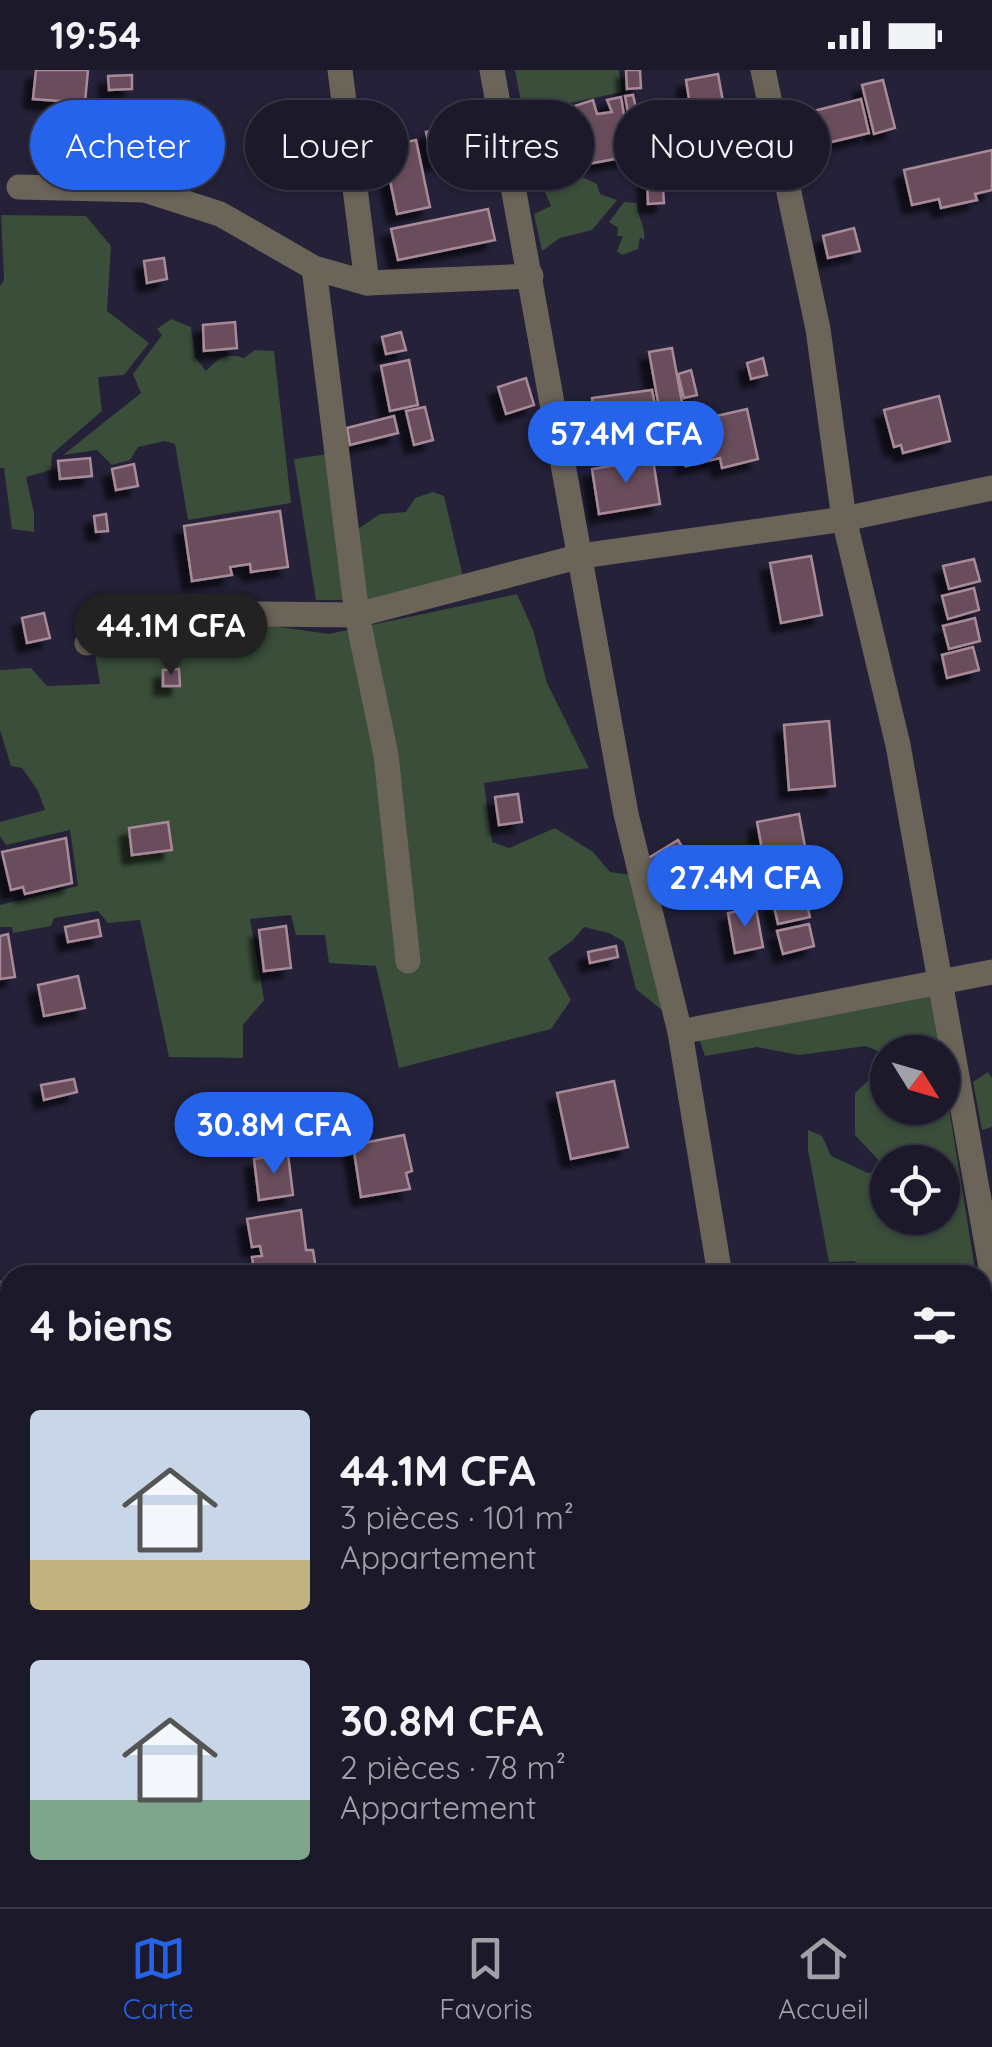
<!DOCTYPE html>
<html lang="fr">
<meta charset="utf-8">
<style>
:root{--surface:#1b192a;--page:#242232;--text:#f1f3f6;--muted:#a0a0a8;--line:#393847;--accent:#2563eb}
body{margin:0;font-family:Quicksand,sans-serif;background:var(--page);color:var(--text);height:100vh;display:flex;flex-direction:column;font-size:38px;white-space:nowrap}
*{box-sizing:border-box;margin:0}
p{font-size:32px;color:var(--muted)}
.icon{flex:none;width:55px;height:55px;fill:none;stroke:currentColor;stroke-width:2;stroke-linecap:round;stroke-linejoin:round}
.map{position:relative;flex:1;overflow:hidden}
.details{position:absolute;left:0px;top:1195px;width:992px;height:642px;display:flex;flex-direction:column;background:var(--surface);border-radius:30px 30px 0 0;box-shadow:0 2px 8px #0004,0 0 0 2px var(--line)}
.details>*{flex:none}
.banner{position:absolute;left:30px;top:30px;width:932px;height:90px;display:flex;gap:20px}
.needle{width:65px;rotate:127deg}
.fabs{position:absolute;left:870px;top:965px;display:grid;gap:20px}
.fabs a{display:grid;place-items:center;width:90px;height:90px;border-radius:50%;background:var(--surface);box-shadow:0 2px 8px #0004,0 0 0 2px var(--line);font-size:50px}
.price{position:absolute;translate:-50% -85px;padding:0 22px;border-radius:35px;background:var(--accent);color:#fff;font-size:32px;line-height:65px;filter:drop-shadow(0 2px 5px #0008)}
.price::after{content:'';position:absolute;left:50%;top:60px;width:30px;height:22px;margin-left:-15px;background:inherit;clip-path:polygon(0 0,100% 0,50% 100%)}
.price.active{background:#222;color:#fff}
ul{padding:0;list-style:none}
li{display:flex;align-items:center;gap:30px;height:250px;padding:0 30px}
li span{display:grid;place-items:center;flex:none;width:280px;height:200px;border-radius:10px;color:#555}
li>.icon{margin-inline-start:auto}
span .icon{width:120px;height:120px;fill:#fffc;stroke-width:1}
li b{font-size:42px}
h2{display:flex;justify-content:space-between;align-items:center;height:120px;padding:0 30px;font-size:42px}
.tag{padding:0 35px;border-radius:45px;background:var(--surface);box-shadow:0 2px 8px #0004,0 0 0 2px var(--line);font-size:35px;line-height:90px}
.tag.active{background:var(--accent);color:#fff}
.status{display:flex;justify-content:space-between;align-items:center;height:70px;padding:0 50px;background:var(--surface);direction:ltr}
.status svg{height:28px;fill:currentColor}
.tabs{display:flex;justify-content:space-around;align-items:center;height:140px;border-top:2px solid var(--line);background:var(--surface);font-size:28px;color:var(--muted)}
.tabs a{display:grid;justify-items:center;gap:5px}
.tabs .active{color:var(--accent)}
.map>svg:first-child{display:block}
.green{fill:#3a4e3a;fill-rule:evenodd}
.building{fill:#6a4e5b;stroke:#a88a98;stroke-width:2.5;filter:url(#shadow)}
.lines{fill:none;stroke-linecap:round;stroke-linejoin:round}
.minor{stroke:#6b6459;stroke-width:25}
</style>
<div class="status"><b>19:54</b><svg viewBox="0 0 49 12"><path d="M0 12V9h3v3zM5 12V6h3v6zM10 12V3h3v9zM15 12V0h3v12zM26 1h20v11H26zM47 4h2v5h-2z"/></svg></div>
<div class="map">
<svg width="992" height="1837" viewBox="0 0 992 1837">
<defs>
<filter id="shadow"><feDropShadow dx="-9" dy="9" stdDeviation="2.5" flood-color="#0009"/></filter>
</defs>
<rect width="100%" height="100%" fill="#242138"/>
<!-- green -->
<g class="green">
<path d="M515,0H619L622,22L561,35L573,97L528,69Z"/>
<path d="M529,82L597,114L600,124L617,130L592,160L560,168L542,181L534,144L551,136L545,122L526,103Z"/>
<path d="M624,132L637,133C637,147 646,156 644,170L640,167L638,179L622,185L617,181L623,166H617L618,158L609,152Z"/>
<path d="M1,145L86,146L111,176L107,241L149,273L124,305L98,307L102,341L52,384L51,400L26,407L34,443V462L12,459L4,398H0V216L4,210Z"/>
<path d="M171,249L191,257L195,287L206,301C218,288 226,282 244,288L255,280L274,281L291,433L188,450L175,374L165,371L138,377L130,390L112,395L97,380L63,385L141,323L133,304L162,265L157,259Z"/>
<path d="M329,384L355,461L380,444L406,442L415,428L433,422L444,426L463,507L390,530H316L294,389Z"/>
<path d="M517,524L533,560L547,613L589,698L484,713L492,772L509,778L555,758L593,782L610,802L631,805L663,941L636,919L624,872L609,863L584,857L572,871L548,888L571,930L551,959L399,998L376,896L329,893L325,865H296L291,845L250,849L264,930L243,955V988L169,987L140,850L108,853L98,841L54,848L51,856L13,863L12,857H0V835L78,816L70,760L6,775L0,766V752L45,740L38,721L22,698L11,696L0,660V600L31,598L47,616L100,614L95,584L134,586L266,555L329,564Z"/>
<path d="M931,926L940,982L887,985L866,976L799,985L757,977L705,986L699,969Z"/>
<path d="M887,993L888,1038H942L943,1001L976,1205H873L854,1191L829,1192L808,1080V1060L822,1066L831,1086L868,1103L886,1098L855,1065V1023ZM888,1092H942V1148H888Z"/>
<path d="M988,1002L992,1008V1057L982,1060L973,1012Z"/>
<path d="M983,1242L992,1299V1362L983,1363Z"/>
<path d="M983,1410L992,1419V1572L983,1582Z"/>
</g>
<!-- building -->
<g class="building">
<path d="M36,0H88L85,33L33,29Z"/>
<path d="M626,0H640L641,18L627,19Z"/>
<path d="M718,4L726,48L693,54L686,10Z"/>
<path d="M132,5V19L109,20L108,6Z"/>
<path d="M883,10L895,58L874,64L862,15Z"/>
<path d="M633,25L638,46L629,48L625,26Z"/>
<path d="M621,27L631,86L577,96L565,39L593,30L597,44L612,42L607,30Z"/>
<path d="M861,29L869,63L794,81L786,48Z"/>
<path d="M137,32V45L115,46V33Z"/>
<rect x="48" y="46" width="42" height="51"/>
<path d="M465,53L472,83L433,92L426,62Z"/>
<path d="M672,57L677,86L655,90L651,60Z"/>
<path d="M741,58L747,86L722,91L716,63Z"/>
<path d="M416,70L430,137L397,144L383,77Z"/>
<path d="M992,80V120L975,124L977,130L941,138L939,129L912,135L904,100Z"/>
<path d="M662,104L664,133L648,134L647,105Z"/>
<path d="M488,139L495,170L398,190L391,159Z"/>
<path d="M854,158L860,181L828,188L823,166Z"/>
<path d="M164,188L167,209L147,213L144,191Z"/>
<path d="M235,252L237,278L204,281L203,255Z"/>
<path d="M401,262L406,280L386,284L382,267Z"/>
<path d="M672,278L685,349L662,354L649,282Z"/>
<path d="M763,288L767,305L751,309L747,293Z"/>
<path d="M409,290L418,335L390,341L381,296Z"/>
<path d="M691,300L697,325L684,328L678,304Z"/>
<path d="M526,308L534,335L506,344L498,317Z"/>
<path d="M652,320L658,350L629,357L631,370L598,375L592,328Z"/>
<path d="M939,326L950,371L903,383L901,375L894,377L884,340Z"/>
<path d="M425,337L433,370L414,375L406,341Z"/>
<path d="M747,339L758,389L722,398L720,388L686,396L681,354Z"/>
<path d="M394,346L398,363L350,375L347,358Z"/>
<path d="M90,388L92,406L60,409L58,391Z"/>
<path d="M653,389L660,434L599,444L592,399Z"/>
<path d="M134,394L138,416L116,420L112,399Z"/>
<path d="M280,441L288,497L251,502L250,494L230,497L232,505L192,511L184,456Z"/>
<path d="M106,444L108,461L96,462L94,446Z"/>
<path d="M811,486L822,545L781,553L770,493Z"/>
<path d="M974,489L980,511L949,519L943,496Z"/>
<path d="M974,518L979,540L948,549L942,526Z"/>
<path d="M44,543L50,568L27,573L22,548Z"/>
<path d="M975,548L980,571L949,579L943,556Z"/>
<path d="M973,577L979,600L947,608L942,585Z"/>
<path d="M179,599L180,616H163V600Z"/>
<path d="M829,651L835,716L789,720L784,655Z"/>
<path d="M518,724L522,752L499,755L495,727Z"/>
<path d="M799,744L806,782L764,790L757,752Z"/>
<path d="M168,752L172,780L132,785L129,758Z"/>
<path d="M66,768L72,813L25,824L23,817L11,820L2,782Z"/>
<path d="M678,770L692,793L656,815L642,792Z"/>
<path d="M787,789L792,811L761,819L755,796Z"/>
<path d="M804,824L810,847L778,854L773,832Z"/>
<path d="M756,838L763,877L735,883L728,843Z"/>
<path d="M98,850L101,866L68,872L65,857Z"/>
<path d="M809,854L814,876L783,884L777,861Z"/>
<path d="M286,856L291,898L264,901L259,860Z"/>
<path d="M8,864L15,907L0,909V866Z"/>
<path d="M616,876L618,887L590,893L588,882Z"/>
<path d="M78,906L85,938L44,946L38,915Z"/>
<path d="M74,1009L77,1022L44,1030L41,1015Z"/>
<path d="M614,1011L628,1077L571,1089L557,1023Z"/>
<path d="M404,1065L412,1101L406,1103L410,1119L361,1127L353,1075Z"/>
<path d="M288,1084L293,1125L259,1130L254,1089Z"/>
<path d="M301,1140L306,1180H313L317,1205H244L254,1201L252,1187L262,1186L260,1176L252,1177L247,1149Z"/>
<path d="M991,1590L992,1653L982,1656V1593Z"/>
<path d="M991,1673L992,1714L982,1716V1675Z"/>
</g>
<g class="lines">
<!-- minor -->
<g class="minor">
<path d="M340,0L367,213"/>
<path d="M492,0L626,744L680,962L720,1205"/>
<path d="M763,0L818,259L844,449L898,675L992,1203"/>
<path d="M19,117L145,120L220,144L314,198L367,213L531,206"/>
<path d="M314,198L357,545L386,685L408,891"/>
<path d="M87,573L258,544L357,545L581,486L844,449L992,418"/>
<path d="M680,962L992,902"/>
<path d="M0,1223L10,1299"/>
<path d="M982,1378L992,1376"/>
<path d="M0,1642L10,1638"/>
<path d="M65,1828V1837"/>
<path d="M314,1828L316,1837"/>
<path d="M837,1828L839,1837"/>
</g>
</g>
</svg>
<div class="fabs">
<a><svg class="needle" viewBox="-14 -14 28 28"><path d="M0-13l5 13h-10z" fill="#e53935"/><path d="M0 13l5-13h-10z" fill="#a0a0a8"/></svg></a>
<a><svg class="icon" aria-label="locate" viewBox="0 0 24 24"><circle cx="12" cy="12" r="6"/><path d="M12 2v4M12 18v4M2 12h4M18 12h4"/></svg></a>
</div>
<b class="price" style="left:626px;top:416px">57.4M CFA</b>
<b class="price active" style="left:171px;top:608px">44.1M CFA</b>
<b class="price" style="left:745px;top:860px">27.4M CFA</b>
<b class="price" style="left:274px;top:1107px">30.8M CFA</b>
<div class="banner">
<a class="tag active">Acheter</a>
<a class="tag">Louer</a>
<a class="tag">Filtres</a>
<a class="tag">Nouveau</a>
</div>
<section class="details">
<h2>4 biens<svg class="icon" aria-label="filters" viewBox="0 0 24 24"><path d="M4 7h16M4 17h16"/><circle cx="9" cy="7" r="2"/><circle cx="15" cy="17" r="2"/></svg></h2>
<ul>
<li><span style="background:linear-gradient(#c9d6e8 75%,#c2b280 0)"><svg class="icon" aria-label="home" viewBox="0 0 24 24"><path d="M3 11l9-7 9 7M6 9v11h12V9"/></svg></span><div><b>44.1M CFA</b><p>3 pièces · 101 m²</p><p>Appartement</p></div></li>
<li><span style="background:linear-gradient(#c9d6e8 70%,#7fa58c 0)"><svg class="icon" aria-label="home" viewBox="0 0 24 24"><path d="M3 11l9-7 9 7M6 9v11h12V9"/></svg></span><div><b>30.8M CFA</b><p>2 pièces · 78 m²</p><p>Appartement</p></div></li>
</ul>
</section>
</div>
<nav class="tabs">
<a class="active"><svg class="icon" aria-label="map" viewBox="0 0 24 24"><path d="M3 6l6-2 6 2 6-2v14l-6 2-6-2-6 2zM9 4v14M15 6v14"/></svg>Carte</a>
<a><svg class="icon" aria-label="saved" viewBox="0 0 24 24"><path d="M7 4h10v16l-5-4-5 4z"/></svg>Favoris</a>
<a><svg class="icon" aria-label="home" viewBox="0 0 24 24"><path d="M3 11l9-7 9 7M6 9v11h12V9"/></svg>Accueil</a>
</nav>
